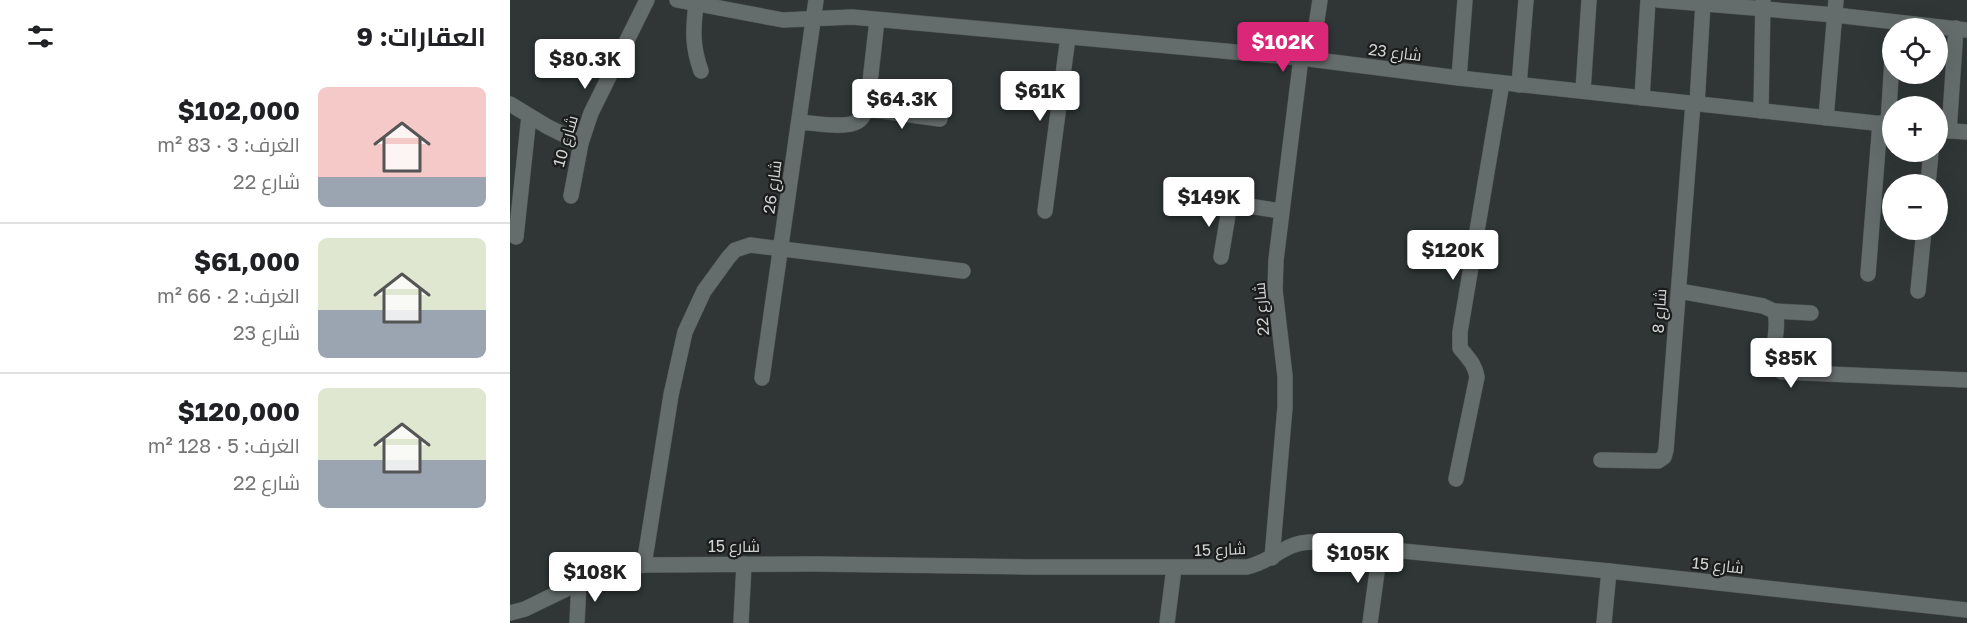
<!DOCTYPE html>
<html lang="ar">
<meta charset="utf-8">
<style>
:root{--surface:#fff;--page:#f2f2f2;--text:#202124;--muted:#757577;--line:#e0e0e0;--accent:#db2777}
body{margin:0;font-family:"Golos Text",Cairo,sans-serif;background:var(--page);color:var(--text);direction:rtl;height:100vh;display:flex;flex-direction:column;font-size:22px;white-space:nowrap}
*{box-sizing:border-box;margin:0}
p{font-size:20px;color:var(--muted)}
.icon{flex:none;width:33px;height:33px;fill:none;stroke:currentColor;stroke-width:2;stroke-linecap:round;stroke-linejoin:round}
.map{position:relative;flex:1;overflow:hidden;direction:ltr}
.drawer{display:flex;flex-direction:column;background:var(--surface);width:510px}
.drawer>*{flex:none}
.controls{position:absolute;left:1372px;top:18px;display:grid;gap:12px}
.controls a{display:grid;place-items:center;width:66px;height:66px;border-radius:50%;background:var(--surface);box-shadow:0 6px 24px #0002;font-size:30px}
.price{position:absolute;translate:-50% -51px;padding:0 14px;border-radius:6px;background:#fff;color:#222;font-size:20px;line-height:39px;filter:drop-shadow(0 2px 3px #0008)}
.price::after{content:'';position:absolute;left:50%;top:36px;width:18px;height:14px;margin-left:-9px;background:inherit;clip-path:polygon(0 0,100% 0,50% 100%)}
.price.on{background:var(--accent);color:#fff}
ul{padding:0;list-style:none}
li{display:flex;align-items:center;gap:18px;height:150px;padding:0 24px}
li+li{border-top:2px solid var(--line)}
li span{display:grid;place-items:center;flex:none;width:168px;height:120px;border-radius:9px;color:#555}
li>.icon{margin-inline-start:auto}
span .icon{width:72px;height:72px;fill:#fffc;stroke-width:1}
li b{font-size:26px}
h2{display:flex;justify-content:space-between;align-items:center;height:72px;padding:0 24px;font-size:26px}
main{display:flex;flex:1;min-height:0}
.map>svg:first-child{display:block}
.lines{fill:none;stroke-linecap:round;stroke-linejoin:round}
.street-casing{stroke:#4f5553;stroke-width:16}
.street{stroke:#656d6c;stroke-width:15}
.labels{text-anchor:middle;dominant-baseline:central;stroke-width:4.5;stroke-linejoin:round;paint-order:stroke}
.street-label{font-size:16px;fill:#d1d5d4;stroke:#1a1d1c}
</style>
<main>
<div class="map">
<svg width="1457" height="623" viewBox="0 0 1457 623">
<rect width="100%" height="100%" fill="#2f3635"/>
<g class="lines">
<defs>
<g id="street">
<path d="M167,0L273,20L342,17L791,58L949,78L1383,125"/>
<path d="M1148,0L1325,15L1457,30"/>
<path d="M186,4C183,30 182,46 191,71"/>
<path d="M801,59L810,0"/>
<path d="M949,78L955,0"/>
<path d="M1009,85L1016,0"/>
<path d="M1073,91L1079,0"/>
<path d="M1132,98L1138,0"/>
<path d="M0,104L38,127L71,143"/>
<path d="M1187,104L1193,3"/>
<path d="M357,109L430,119"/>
<path d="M1251,111L1253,0"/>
<path d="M1316,118L1326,0"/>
<path d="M289,122C303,123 331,128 344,123C351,121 354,115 357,109L367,20"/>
<path d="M1378,124L1383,44"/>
<path d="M1428,130L1457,132"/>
<path d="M1439,131L1446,28"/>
<path d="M1418,184L1421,152"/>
<path d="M61,196L71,143L81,113L137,0"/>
<path d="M687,198L771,211"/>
<path d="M535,211L558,37"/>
<path d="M6,237L19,116"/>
<path d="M711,257L720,203"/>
<path d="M1358,274L1370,123"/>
<path d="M1169,291L1253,306L1264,311C1273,329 1253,364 1272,372L1457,380"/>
<path d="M1408,291L1414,230"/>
<path d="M1264,311L1301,313"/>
<path d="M252,378L306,0"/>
<path d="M1091,460L1148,461L1154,457L1156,450L1183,103"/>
<path d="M946,479L967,377C965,364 958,358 950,348V332L992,83"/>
<path d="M762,558L775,407V376L765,290L766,260L791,58"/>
<path d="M134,565L161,395L175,332L194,291L218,258L225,250L240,245L453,271"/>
<path d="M0,613L15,609L85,575L101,569L134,565L306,564L518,567H737C764,561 773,543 800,542L1099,571L1457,610"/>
<path d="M67,623L69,581"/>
<path d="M231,623L234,564"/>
<path d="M657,623L664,568"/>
<path d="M860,623L870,550"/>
<path d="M1094,623L1099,571"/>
</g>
</defs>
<!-- street casing -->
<use href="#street" class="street-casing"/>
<!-- street -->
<use href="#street" class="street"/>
</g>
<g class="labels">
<!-- street labels -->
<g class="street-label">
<text transform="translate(885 52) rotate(7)">شارع 23</text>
<text transform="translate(55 141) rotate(-74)">شارع 10</text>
<text transform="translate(262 187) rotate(-82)">شارع 26</text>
<text transform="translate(751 309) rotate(-95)">شارع 22</text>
<text transform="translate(1149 311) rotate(-86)">شارع 8</text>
<text x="224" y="546">شارع 15</text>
<text transform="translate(710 549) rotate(-2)">شارع 15</text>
<text transform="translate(1208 565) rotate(6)">شارع 15</text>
</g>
</g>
</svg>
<div class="controls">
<a><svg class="icon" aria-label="locate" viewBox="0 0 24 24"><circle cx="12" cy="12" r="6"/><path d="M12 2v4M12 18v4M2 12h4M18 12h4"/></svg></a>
<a>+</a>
<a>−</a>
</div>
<b class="price on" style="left:773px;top:73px">$102K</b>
<b class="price" style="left:75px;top:90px">$80.3K</b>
<b class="price" style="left:530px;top:122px">$61K</b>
<b class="price" style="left:392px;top:130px">$64.3K</b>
<b class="price" style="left:699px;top:228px">$149K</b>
<b class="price" style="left:943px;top:281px">$120K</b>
<b class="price" style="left:1281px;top:389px">$85K</b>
<b class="price" style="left:848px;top:584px">$105K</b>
<b class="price" style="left:85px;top:603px">$108K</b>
</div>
<section class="drawer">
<h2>العقارات: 9<svg class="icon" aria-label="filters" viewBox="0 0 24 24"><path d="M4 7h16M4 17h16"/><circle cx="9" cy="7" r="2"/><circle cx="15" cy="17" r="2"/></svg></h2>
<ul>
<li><span style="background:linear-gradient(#f6c9c9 75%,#9aa5b1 0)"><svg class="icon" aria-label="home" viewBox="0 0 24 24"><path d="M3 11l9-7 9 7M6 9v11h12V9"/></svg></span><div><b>$102,000</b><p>الغرف: 3 · 83 m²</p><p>شارع 22</p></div></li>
<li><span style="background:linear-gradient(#dfe7d0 60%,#9aa5b1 0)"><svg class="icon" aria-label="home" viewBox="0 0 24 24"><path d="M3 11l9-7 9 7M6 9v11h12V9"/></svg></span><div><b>$61,000</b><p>الغرف: 2 · 66 m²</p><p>شارع 23</p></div></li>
<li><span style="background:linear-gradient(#dfe7d0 60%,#9aa5b1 0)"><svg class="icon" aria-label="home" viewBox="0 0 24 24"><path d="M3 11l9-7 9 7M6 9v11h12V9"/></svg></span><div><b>$120,000</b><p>الغرف: 5 · 128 m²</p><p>شارع 22</p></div></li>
</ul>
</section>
</main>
